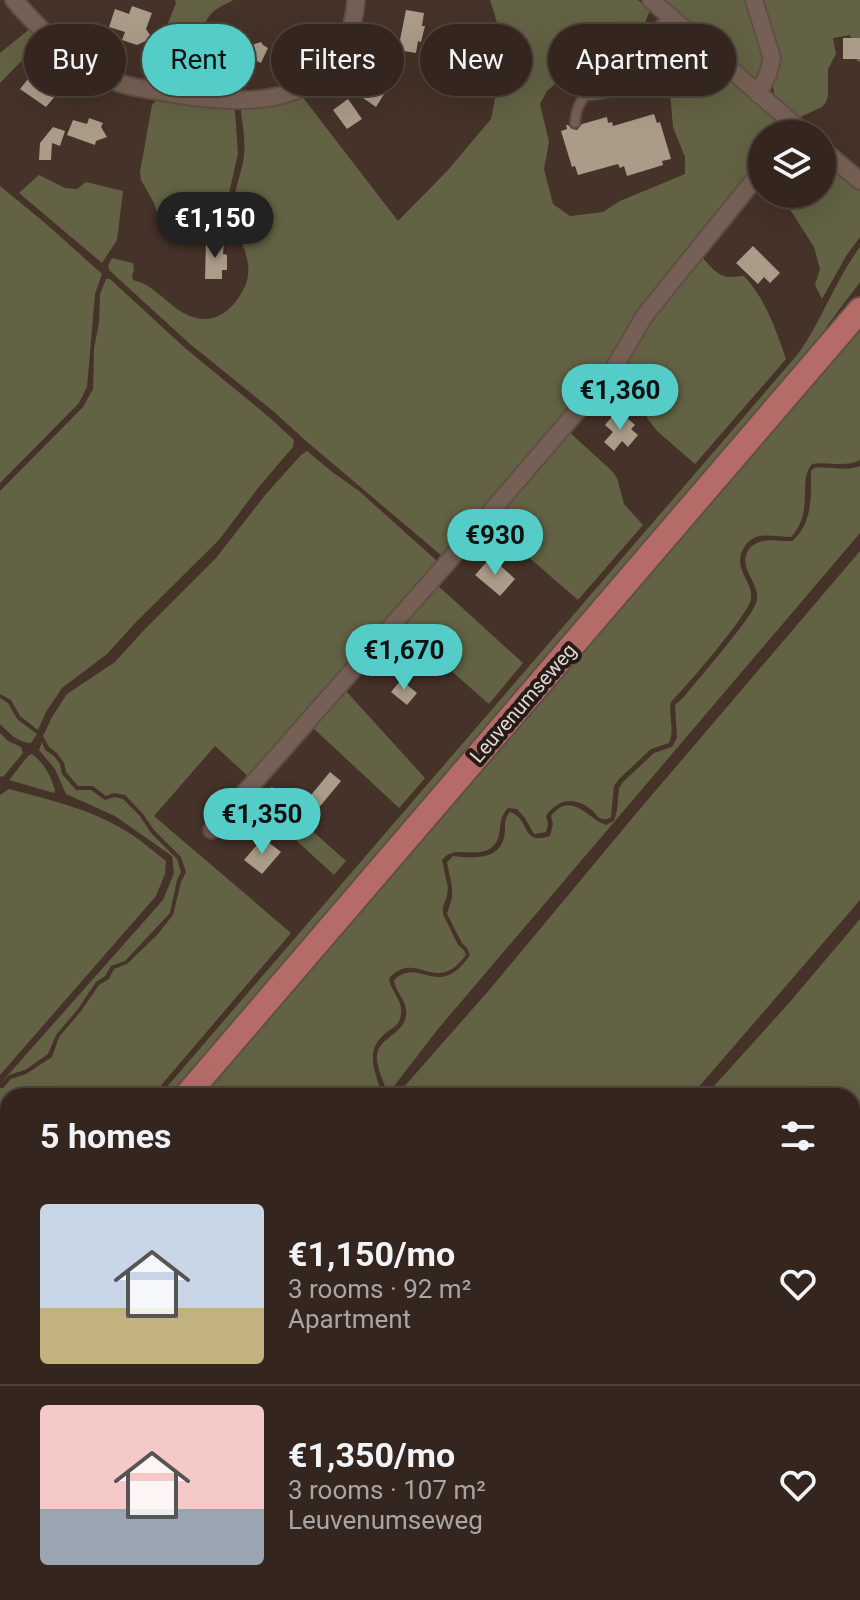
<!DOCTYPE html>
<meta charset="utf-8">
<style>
:root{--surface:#34261e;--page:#3f322b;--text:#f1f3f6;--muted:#a9a5a4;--line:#4e433c;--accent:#54cdc8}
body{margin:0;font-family:Roboto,sans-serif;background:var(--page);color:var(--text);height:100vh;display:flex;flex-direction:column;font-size:30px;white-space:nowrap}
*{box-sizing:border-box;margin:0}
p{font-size:26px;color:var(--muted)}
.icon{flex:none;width:44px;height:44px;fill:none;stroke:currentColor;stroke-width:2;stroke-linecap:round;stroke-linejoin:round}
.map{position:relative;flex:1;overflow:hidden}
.panel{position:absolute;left:0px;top:1088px;width:860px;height:512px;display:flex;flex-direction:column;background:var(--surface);border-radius:24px 24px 0 0;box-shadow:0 8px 32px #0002,0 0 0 2px var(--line)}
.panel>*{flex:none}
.hud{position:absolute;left:24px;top:24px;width:812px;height:72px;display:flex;gap:16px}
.buttons{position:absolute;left:748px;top:120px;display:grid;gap:16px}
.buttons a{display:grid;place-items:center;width:88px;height:88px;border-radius:50%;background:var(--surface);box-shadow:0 8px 32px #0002,0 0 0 2px var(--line);font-size:40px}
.price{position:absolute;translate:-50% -68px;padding:0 18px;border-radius:28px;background:var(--accent);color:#111;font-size:26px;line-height:52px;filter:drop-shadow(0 2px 4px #0008)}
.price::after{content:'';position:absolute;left:50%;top:48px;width:24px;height:18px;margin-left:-12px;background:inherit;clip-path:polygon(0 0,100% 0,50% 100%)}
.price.active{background:#222;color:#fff}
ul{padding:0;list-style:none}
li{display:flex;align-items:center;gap:24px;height:200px;padding:0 40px}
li+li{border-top:2px solid var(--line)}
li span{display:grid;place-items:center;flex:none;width:224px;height:160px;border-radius:8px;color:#555}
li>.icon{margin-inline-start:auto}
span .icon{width:96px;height:96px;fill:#fffc;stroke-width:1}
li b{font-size:34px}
h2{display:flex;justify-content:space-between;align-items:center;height:96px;padding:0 40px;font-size:34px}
.pill{padding:0 28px;border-radius:36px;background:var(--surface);box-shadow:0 8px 32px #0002,0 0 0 2px var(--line);font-size:28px;line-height:72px}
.pill.active{background:var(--accent);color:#111}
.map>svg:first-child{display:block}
.green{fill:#646244}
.building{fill:#aa9c88}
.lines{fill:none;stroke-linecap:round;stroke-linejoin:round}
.lane-casing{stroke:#5f4f46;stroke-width:12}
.street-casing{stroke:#5f4f46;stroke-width:20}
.primary-casing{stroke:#5f4f46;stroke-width:28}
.lane{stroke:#766055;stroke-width:8}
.street{stroke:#766055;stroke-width:16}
.primary{stroke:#b56c69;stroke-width:24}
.labels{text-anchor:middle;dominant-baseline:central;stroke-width:8;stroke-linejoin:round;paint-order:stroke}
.street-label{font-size:20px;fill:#e4d7d1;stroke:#251c18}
</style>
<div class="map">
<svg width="860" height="1600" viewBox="0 0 860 1600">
<rect width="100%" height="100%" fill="#453228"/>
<!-- green -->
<g class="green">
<path d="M175,0H233C227,4 216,8 211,14C188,40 221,75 236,95L144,83L176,3Z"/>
<path d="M490,0H638L650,10C645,24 630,62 610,57C603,55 585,41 576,37L569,42L570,56L559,67L561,79L547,91L540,104L549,142L544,169L553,204L570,216L603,212L620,201L685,174V157L673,127L670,93L680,38L788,126L784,134H762V162L642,313L609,366L448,555L442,556L306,441L273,411L190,344L110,271L108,266L112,258L133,263L134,270L132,276L133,280C161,286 175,320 207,319C217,318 227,312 233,305C266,265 236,249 234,208C233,189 243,172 244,154C246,140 242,125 241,111L244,106L301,95L398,221L448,170L491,119L505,48Z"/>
<path d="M659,0H747L767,63L758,79H752Z"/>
<path d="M760,0H860V62L857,61L850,35L833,38L836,54L828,69V96L826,102L822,107L796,119L775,99Z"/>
<path d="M32,27L44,38L0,83V53Z"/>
<path d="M158,98L232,106L235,111L238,153L227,203L219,206L214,201H206L203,207L205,221L197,226L162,227L154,203L141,180L140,172L152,105Z"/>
<path d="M822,158L860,190V237L846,256L822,299L815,285L820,269L814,247L780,194H822Z"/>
<path d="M39,175L65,188L77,189L86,182L123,191L117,240L102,263L19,193Z"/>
<path d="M0,186L44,222L102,274L95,294L87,387L79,403L0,483Z"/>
<path d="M860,247V282L827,326L813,350L175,1096H159L798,354C822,321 835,280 860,247Z"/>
<path d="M696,258H703C710,266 719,278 731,277C735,277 740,276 744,276C765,298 776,330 786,359L695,464L657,431L647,418L640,393L631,382L617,371L648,317Z"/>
<path d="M106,279H110L185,348L269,417L294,440L293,447L258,488L219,540L137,621L107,654L62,688L46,712L38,730L20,716L11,700L0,694V491L83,407L93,389L94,349L99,322L100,294Z"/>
<path d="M860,327V460C845,468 828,461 812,464C797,481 815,512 791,537C775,537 756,530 745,546C730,567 754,582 751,599C749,614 685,688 671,702C668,716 675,730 669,743L651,749L619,779L614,786L611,817C609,818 606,820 604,819C598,819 597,815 593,811C577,797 559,797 546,816L548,824L546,832L534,834L525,818L517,809L508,808C494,823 506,836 491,848C475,859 454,844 442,860L448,888L447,896L443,907V914L458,945L464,950L466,955C435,997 417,948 389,978C390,991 403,1000 401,1013C400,1025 395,1026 387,1032C363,1050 375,1072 383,1096H196Z"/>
<path d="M567,430L612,471L617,478L624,504L643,525L578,600L487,521Z"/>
<path d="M307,451L331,471L359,491L437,561L438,569L251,779L215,746L154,816L291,933L152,1096H8V1130H0V1088H3L11,1079L26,1074L52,1057L59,1037L81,1011L99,985L109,979L114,969L127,964L157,935L173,915L181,882L186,872L181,857L154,830L143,814L125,795L114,793L106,796L93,786H78L66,772L64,763L57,753L49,747L43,736L52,717L67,694L115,662L144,630L216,558L266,494L301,455Z"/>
<path d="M860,466V533L438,1029L391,1090L387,1091C383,1081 378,1070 377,1060C374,1038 404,1036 406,1015C408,1000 395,993 394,980C420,955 438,1002 470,955L467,948L462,943L447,914L452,898V887L447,862L453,856C472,858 499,861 504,837C507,826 502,821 510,812C531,819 520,846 550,836L553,824L551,816C571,790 587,818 606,825L614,821L617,810L619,788L623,782L654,753L672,747L677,738L675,705L685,696C698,679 755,615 757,600C760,582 734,565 751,547C762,536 778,542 792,541C813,523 811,497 811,471L814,468C830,466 845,472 860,466Z"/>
<path d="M860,551V900L691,1096H396L490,989L634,816Z"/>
<path d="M435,583L523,663L489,704L400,626Z"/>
<path d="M345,690L425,778L399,808L312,727Z"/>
<path d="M0,698L8,703L17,719L37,734L31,743C18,743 9,733 0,724Z"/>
<path d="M0,733L8,741L21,747L23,753L3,777L0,776Z"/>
<path d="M42,742L45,750L54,756L60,764L62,774L76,790H91L105,800L115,797L123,799L140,816L151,833L177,859L181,872L177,880L170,913L125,961L111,966L105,976L96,982L78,1009L56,1035L48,1054L25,1070L9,1075L0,1084L163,900L174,873L172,856L115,816L66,794L55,769L39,750Z"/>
<path d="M32,754C45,764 50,775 55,790L54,793L9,780L28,756Z"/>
<path d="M9,789C50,800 95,810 131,834C143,842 154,852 166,861L165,874L156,896L0,1075V795Z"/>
<path d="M255,792L274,810L287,812L298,818L346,861L334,875L250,798Z"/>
<path d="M860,919V1123L852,1122V1096H705L789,1003Z"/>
<path d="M852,1161H860V1439L852,1450Z"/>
<path d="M8,1419V1542L0,1551V1464L8,1439L6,1422Z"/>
<path d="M860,1463V1600H795L802,1592H852V1489Z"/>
<path d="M8,1553V1592H194L203,1600H0V1562Z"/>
<path d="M200,1592H268L261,1600H209Z"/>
<path d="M276,1592H757L762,1600H269Z"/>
</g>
<!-- building -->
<g class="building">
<path d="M132,6L152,13L146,29L152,38L137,45L122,40L125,32L109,27L115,9L129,14Z"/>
<path d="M406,10L424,13L422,26H425L421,42L418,41L416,53L398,50Z"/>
<path d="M233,36L252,45L261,42L263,45L268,48L261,63L246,56L244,60L226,52Z"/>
<rect x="843" y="38" width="17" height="21"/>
<path d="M32,74L42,82L47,77L61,89L46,107L20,89Z"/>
<path d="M366,78L386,91L376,107L356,93Z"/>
<path d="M348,99L362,119L347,129L333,110Z"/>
<path d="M654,114L657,123L660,122L671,159L662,161L663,165L627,176L624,166L620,168L618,164L578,175L575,166L572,167L561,131L567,129L566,125H568L572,129L577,130L582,124L607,117L608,123L612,122L613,126Z"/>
<path d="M89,118L103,123L101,127L107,137L96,141L95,145L67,135L73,120L87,124Z"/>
<path d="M53,127L65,131L60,146L52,143L51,160H39L40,143Z"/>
<path d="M206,240H224L223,254L227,255V270H222V279H205Z"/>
<path d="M753,246L780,273L770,283L764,277L758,284L736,263Z"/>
<path d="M614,414L622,421L626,417L635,425L631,429L638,435L628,447L622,441L614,451L604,442L613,432L605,425Z"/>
<path d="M494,536L508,549L500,558L486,546Z"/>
<path d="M491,557L515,579L500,596L475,575Z"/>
<path d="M401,680L417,693L407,705L391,692Z"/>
<path d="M330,772L341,781L317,810L306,801Z"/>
<path d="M272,787L284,799L275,809L262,797Z"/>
<path d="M263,838L281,852L262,874L244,860Z"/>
</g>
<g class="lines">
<defs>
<path id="lane" d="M575,123C576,108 580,101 590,91"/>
<g id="street">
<path d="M14,0C45,35 75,66 119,83C137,89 155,90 173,94C234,104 311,110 343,47C351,32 355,16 356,0"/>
<path d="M651,0L805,134"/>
<path d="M754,0L772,58L768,74L758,94"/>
<path d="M591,91L610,88L672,18"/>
<path d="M822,149L860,181"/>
<path d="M212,830L446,564L614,368L645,315L762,170"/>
</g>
<g id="primary">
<path d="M186,1096L860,310"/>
<path d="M0,1313L8,1303"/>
</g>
</defs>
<!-- lane casing -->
<use href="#lane" class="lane-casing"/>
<!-- street casing -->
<use href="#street" class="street-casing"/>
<!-- primary casing -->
<use href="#primary" class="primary-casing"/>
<!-- lane -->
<use href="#lane" class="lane"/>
<!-- street -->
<use href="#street" class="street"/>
<!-- primary -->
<use href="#primary" class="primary"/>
</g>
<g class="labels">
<!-- street labels -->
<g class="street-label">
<text transform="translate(523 703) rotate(-49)">Leuvenumseweg</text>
</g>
</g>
</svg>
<div class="buttons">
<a><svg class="icon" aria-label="layers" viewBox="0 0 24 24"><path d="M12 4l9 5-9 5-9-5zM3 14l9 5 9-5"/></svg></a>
</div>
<b class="price active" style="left:215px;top:260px">€1,150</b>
<b class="price" style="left:620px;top:432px">€1,360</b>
<b class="price" style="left:495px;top:577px">€930</b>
<b class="price" style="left:404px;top:692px">€1,670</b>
<b class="price" style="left:262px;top:856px">€1,350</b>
<div class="hud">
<a class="pill">Buy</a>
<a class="pill active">Rent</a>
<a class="pill">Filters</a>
<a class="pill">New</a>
<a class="pill">Apartment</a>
</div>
<section class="panel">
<h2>5 homes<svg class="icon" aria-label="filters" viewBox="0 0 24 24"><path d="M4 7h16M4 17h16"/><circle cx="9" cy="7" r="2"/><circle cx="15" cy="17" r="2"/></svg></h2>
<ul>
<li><span style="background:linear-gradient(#c9d6e8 65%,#c2b280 0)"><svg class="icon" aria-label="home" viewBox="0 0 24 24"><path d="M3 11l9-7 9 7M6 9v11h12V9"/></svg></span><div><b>€1,150/mo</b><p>3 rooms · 92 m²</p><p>Apartment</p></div><svg class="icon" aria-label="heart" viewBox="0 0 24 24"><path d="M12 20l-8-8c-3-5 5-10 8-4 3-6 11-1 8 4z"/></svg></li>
<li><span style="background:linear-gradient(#f6c9c9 65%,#9aa5b1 0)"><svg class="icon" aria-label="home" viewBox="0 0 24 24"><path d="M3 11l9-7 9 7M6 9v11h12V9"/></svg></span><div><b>€1,350/mo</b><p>3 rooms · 107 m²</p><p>Leuvenumseweg</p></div><svg class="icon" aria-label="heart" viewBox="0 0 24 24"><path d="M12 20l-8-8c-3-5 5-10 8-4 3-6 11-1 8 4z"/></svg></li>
</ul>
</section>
</div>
